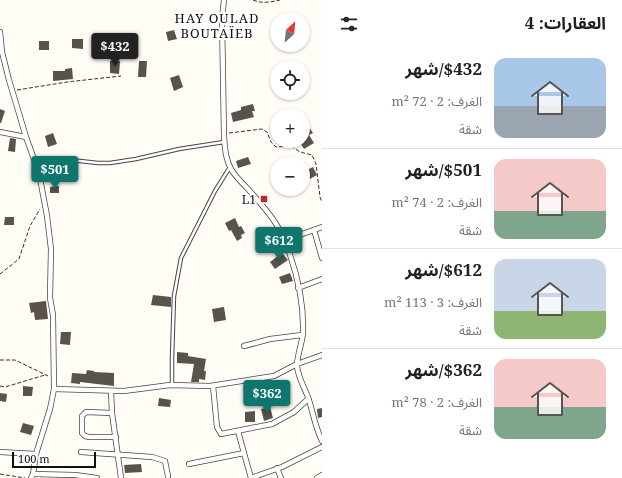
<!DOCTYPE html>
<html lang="ar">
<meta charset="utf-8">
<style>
:root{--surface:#fff;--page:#f2f2f2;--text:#202124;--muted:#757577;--line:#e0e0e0;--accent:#0f766e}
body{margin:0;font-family:"Noto Serif","Noto Sans Arabic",serif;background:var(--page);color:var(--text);direction:rtl;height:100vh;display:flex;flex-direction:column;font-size:15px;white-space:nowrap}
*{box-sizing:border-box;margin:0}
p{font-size:13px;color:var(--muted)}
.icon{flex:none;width:22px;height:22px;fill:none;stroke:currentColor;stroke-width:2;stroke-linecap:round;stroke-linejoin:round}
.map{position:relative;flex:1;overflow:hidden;direction:ltr}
.panel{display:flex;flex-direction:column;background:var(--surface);width:300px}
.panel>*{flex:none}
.needle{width:26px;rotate:26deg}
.tools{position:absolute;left:270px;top:12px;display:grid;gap:8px}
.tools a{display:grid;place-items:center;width:40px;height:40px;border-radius:50%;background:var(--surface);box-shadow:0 1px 3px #0004;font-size:20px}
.scale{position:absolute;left:12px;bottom:10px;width:84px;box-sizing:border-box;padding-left:4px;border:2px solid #111;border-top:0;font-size:11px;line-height:14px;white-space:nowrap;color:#111;-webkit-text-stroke:3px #fff;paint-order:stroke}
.price{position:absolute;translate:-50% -34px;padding:0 9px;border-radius:4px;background:var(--accent);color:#fff;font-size:13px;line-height:26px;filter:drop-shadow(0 1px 2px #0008)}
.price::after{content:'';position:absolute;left:50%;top:24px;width:12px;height:9px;margin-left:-6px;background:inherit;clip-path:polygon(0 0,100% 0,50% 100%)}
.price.active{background:#222;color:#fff}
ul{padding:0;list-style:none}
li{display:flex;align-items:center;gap:12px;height:100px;padding:0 16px}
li+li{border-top:1px solid var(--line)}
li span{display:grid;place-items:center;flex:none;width:112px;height:80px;border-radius:12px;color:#555}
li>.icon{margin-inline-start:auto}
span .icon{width:48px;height:48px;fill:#fffc;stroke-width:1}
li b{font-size:17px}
h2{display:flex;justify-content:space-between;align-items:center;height:48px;padding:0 16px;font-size:17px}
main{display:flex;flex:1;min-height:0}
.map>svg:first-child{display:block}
.building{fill:#5a524d}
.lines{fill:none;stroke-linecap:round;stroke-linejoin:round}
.service-casing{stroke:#444;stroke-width:4.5}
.minor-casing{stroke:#444;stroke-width:6}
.path{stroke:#333;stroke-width:1;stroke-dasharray:4 2;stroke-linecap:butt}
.service{stroke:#fff;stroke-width:2.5}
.minor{stroke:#fff;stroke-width:4.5}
.poi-dot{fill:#c4262e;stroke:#fff;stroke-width:1.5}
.labels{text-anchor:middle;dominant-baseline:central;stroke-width:4;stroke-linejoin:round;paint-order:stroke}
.poi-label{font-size:12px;fill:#111;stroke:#fff;text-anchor:end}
.neighbourhood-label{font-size:13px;letter-spacing:1px;fill:#111;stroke:#fff}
</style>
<main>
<section class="panel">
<h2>العقارات: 4<svg class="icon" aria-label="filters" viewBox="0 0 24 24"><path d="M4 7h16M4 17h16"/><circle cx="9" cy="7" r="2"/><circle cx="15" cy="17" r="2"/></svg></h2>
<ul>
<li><span style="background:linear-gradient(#a9c7e8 60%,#9aa5b1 0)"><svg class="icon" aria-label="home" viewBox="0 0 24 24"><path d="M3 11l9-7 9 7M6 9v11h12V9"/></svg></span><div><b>$432/شهر</b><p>الغرف: 2 · 72 m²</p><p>شقة</p></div></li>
<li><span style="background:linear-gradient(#f6c9c9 65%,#7fa58c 0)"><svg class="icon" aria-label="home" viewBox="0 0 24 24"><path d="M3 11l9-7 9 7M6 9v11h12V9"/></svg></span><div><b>$501/شهر</b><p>الغرف: 2 · 74 m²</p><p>شقة</p></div></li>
<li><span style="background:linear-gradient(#c9d6e8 65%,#8fb573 0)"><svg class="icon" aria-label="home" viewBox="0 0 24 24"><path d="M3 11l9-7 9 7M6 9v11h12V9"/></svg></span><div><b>$612/شهر</b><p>الغرف: 3 · 113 m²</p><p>شقة</p></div></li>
<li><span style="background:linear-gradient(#f6c9c9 60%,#7fa58c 0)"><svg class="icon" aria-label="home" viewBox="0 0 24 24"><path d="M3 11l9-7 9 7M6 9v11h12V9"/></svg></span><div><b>$362/شهر</b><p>الغرف: 2 · 78 m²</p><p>شقة</p></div></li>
</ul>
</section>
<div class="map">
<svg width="322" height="478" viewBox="0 0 322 478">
<rect width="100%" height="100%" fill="#fffdf5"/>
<!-- building -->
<g class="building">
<path d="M174,30L177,39L168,41L166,32Z"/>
<path d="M72,39H83V49L72,48Z"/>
<rect x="39" y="41" width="10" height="9"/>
<path d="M110,61H120L119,74L110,73Z"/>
<path d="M139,61H147L146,77H138Z"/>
<path d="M72,68L73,79L53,81V71H65V69Z"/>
<path d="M179,75L183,87L174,91L170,78Z"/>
<path d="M253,104L255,111H252L254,117L233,122L231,113L241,110V107Z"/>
<path d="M0,109L5,111L1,123H0Z"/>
<path d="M309,127L313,133L309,135L314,143L304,149L299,141H303V131Z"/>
<path d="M53,133L57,144L48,147L45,136Z"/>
<path d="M10,138L16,139L15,152L8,151Z"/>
<path d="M248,157L251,164L238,168L236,161Z"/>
<path d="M313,167L317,175L306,181L303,176V172Z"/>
<path d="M59,186V193H50V187Z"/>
<path d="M5,217H14V225H4Z"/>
<path d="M235,218L239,227L241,226L245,233L241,235L242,238L237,241L231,230L229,231L225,223Z"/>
<path d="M282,253L288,260L275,269L270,262Z"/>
<path d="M290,273L293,281L282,284L279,277Z"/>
<path d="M153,295L171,297V307L151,305Z"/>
<path d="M46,301L48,319L35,320L34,312L31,313L29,303Z"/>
<path d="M224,307L226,320L214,322L212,309Z"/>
<path d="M61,332H71L70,345L60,344Z"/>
<path d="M177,352L188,353V356L206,359L204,371H206L205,380L199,379V382H191L194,364L177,363Z"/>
<path d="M87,370L94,371V372L114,373V386L80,382V384L71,383L72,373L86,374Z"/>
<path d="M23,386L33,387L32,396H23Z"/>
<path d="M0,393L7,394L6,402L0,401Z"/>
<path d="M159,398L171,400L170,407L158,406Z"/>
<path d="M270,407L273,418L264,421L261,409Z"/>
<path d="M322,408V417L318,418L317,409Z"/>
<path d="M255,411V422H245V412Z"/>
<path d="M23,423L34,426L31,435L20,432Z"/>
<path d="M141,464L142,472L125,473L124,465Z"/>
</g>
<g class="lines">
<defs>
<g id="service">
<path d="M36,162L71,160L98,163H110L136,159L179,149L224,142"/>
<path d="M172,385V357L174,296L181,258L215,191L230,167"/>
</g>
<g id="minor">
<path d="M224,0L222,18L224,136C225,147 225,158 231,169C235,176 242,183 248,189C262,205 277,221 285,241C296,269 304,303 303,333C302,344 297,355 297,366C298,377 304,387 308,397C313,412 315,427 322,441"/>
<path d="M0,32L2,52L9,80L26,137L39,173L47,216L51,249L50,298L53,315L54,389L50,409L36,454L33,474L31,478"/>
<path d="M0,132L26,137"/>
<path d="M314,230L322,258"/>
<path d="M285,240L322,227"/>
<path d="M298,288L322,279"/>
<path d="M244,346L270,339L302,335"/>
<path d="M213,386L217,427L221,434L272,424L294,412L308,399"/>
<path d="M54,389L124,391L170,385L210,386L274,376L297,364L322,355"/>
<path d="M111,391L112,413L121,478"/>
<path d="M112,413L86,412L82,416V433L85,436L89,437H116"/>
<path d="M0,452L36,454"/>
<path d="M81,452L152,457L165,461L168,476"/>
<path d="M244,453L251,478"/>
<path d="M189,464L244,453L238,431"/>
<path d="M277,468L281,478"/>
<path d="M33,474L75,475L97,478"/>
<path d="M251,478L282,467L322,447"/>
<path d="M317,478L322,475"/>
</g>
</defs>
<!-- service casing -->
<use href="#service" class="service-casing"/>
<!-- minor casing -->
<use href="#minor" class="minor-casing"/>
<!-- path -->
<g class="path">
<path d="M253,0C262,4 271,2 280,0"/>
<path d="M17,90L67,82L121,76"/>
<path d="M229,133L262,129L267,132L271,142L276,147L291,146L300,152L312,155L316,164L320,197L322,202"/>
<path d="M0,274L19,259L30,226L40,209"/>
<path d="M0,360H15L48,376"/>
<path d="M0,386L5,387L45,375"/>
<path d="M0,474L25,478"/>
</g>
<!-- service -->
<use href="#service" class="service"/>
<!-- minor -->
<use href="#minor" class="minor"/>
</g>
<!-- markers -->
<rect class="poi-dot" x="260" y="195" width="8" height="8" rx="2"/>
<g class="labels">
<!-- poi labels -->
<g class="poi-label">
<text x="256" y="199">L1</text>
</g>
<!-- neighbourhood labels -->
<g class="neighbourhood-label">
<text x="217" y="18">HAY OULAD<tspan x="217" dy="15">BOUTAÏEB</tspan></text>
</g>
</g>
</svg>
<div class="tools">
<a><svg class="needle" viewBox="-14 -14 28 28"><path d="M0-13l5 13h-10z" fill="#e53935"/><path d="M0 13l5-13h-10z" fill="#757577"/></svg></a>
<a><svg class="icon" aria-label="locate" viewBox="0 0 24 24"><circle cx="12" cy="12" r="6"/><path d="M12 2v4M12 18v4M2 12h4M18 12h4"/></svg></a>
<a>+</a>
<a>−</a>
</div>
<div class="scale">100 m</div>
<b class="price active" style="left:115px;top:67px">$432</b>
<b class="price" style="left:55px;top:190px">$501</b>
<b class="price" style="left:279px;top:261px">$612</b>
<b class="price" style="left:267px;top:414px">$362</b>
</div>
</main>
